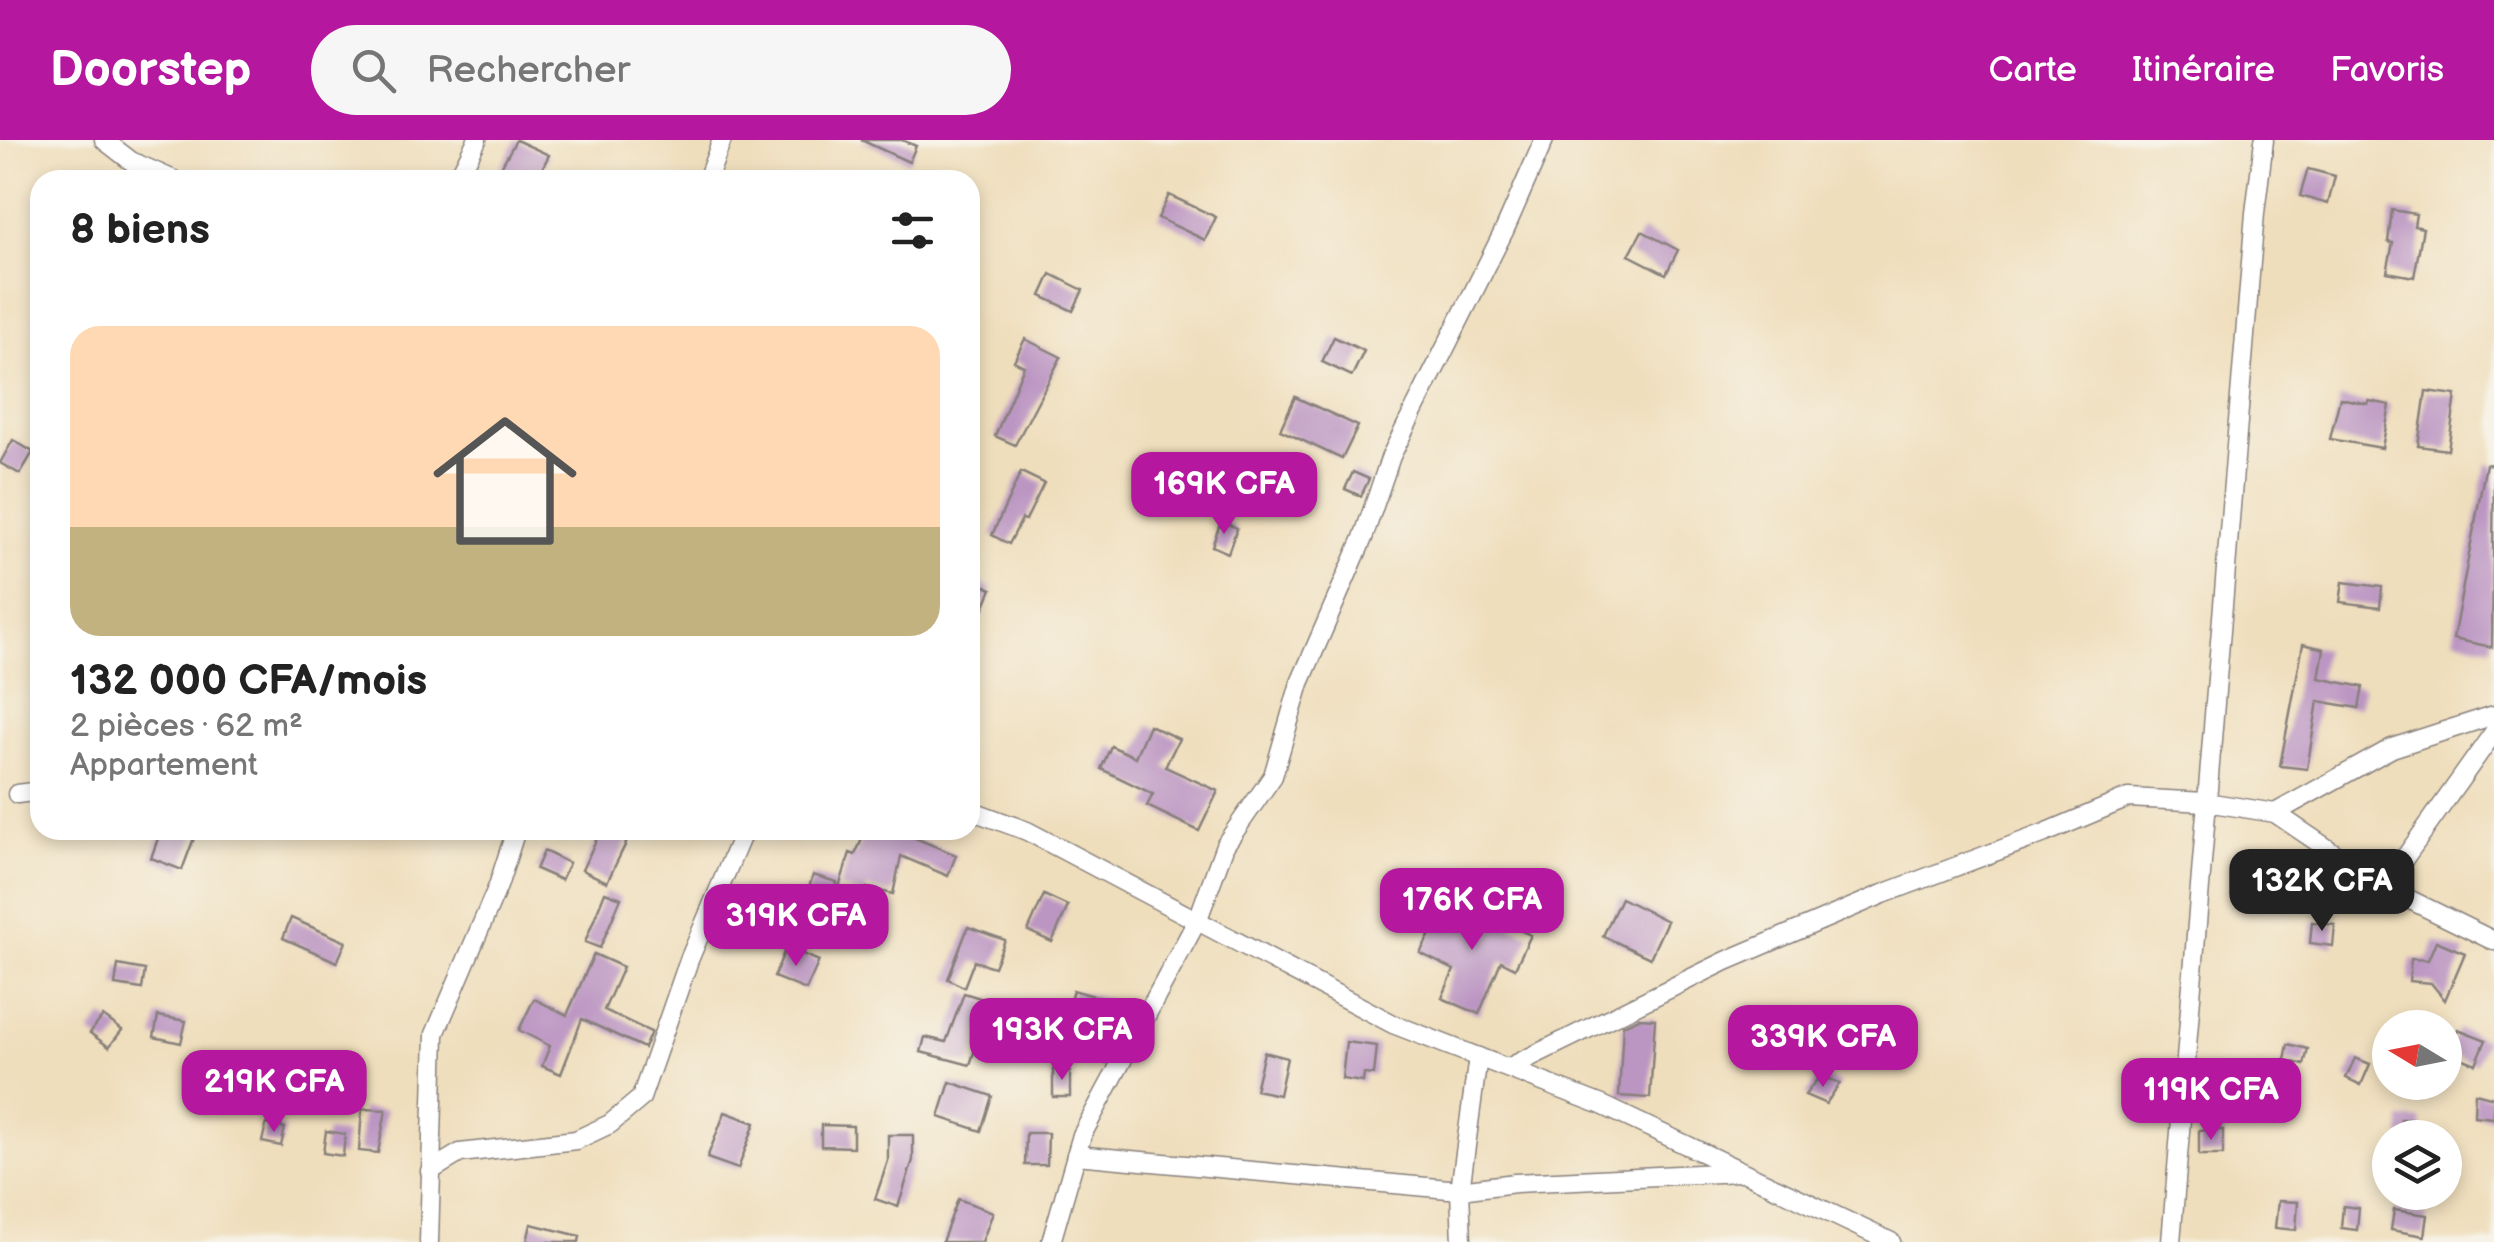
<!DOCTYPE html>
<html lang="fr">
<meta charset="utf-8">
<style>
:root{--surface:#fff;--page:#f6f6f6;--text:#222;--muted:#767676;--accent:#b5179e}
body{margin:0;font-family:"Balsamiq Sans",sans-serif;background:var(--page);color:var(--text);height:100vh;display:flex;flex-direction:column;font-size:38px;white-space:nowrap}
*{box-sizing:border-box;margin:0}
p{font-size:32px;color:var(--muted)}
.icon{flex:none;width:55px;height:55px;fill:none;stroke:currentColor;stroke-width:2;stroke-linecap:round;stroke-linejoin:round}
.map{position:relative;flex:1;overflow:hidden}
.details{position:absolute;left:30px;top:30px;width:950px;height:670px;display:flex;flex-direction:column;background:var(--surface);border-radius:30px;box-shadow:0 5px 15px #0003}
.details>*{flex:none}
.needle{width:65px;rotate:280deg}
.tools{position:absolute;left:2372px;top:870px;display:grid;gap:20px}
.tools a{display:grid;place-items:center;width:90px;height:90px;border-radius:50%;background:var(--surface);box-shadow:0 5px 15px #0003;font-size:50px}
.price{position:absolute;translate:-50% -85px;padding:0 22px;border-radius:20px;background:var(--accent);color:#fff;font-size:32px;line-height:65px;filter:drop-shadow(0 2px 5px #0008)}
.price::after{content:'';position:absolute;left:50%;top:60px;width:30px;height:22px;margin-left:-15px;background:inherit;clip-path:polygon(0 0,100% 0,50% 100%)}
.price.on{background:#222;color:#fff}
ul{padding:0;list-style:none}
li{display:grid;align-content:center;gap:20px;height:530px;padding:0 40px}
li span{display:grid;place-items:center;height:310px;border-radius:30px;color:#555}
li>.icon{margin-inline-start:auto}
span .icon{width:180px;height:180px;fill:#fffc;stroke-width:1}
li b{font-size:42px}
h2{display:flex;justify-content:space-between;align-items:center;height:120px;padding:0 40px;font-size:42px}
header{display:flex;align-items:center;gap:60px;box-sizing:border-box;height:140px;padding:0 50px;background:var(--accent);color:#fff}
header strong{font-size:48px}
nav{display:flex;gap:55px;margin-inline-start:auto;font-size:35px}
.search{width:700px;height:90px;background:var(--page);display:flex;align-items:center;gap:25px;box-sizing:border-box;padding:0 35px;border-radius:55px;color:var(--muted);font-size:38px}
.map>svg:first-child{display:block}
.building{fill:#bc96c3}
.lines{fill:none;stroke-linecap:round;stroke-linejoin:round}
.minor-casing{stroke:#88807c;stroke-width:21}
.minor{stroke:#fff;stroke-width:18}
</style>
<header>
<strong>Doorstep</strong>
<div class="search"><svg class="icon" aria-label="search" viewBox="0 0 24 24"><circle cx="10" cy="10" r="6"/><path d="M15 15l6 6"/></svg>Rechercher</div>
<nav><a>Carte</a><a>Itinéraire</a><a>Favoris</a></nav>
</header>
<div class="map">
<svg width="2494" height="1102" viewBox="0 0 2494 1102">
<rect width="100%" height="100%" fill="#f7f3e8"/>
<filter id="ink" filterUnits="userSpaceOnUse"><feTurbulence type="fractalNoise" baseFrequency=".01" numOctaves="2"/><feDisplacementMap in="SourceGraphic" scale="20" xChannelSelector="R" yChannelSelector="G"/><feConvolveMatrix kernelMatrix="1 2 1 2 8 2 1 2 1" color-interpolation-filters="sRGB"/></filter>
<filter id="wash" filterUnits="userSpaceOnUse"><feTurbulence type="fractalNoise" baseFrequency=".0048" numOctaves="4" result="noise"/><feDisplacementMap in="SourceGraphic" scale="40" xChannelSelector="R" yChannelSelector="G"/><feGaussianBlur stdDeviation="2.25" result="paint"/><feColorMatrix in="noise" values="0 0 0 0 0 0 0 0 0 0 0 0 0 0 0 0 0 1.4 0 .05"/><feComposite in="paint" operator="in"/></filter>
<g filter="url(#wash)">
<rect width="100%" height="100%" fill="#efdebc"/>
<g id="blocks">
<!-- building -->
<g class="building">
<path d="M516,0L549,15L536,40H526L501,27Z"/>
<path d="M861,0H902L916,6L909,22Z"/>
<path d="M2308,29L2335,36L2328,64L2300,56Z"/>
<path d="M1169,55L1216,77L1205,100L1158,78Z"/>
<path d="M2392,70L2416,74L2414,86L2423,88L2414,137L2387,132L2393,103L2388,102Z"/>
<path d="M1642,91L1678,110L1666,134L1629,115Z"/>
<path d="M1051,134L1083,150L1073,171L1041,156Z"/>
<path d="M1334,197L1364,211L1352,236L1322,222Z"/>
<path d="M1025,199L1061,217L1015,305L995,296L1024,226L1014,221Z"/>
<path d="M2426,251L2456,255L2448,310L2418,306Z"/>
<path d="M1295,257L1358,286L1342,319L1280,290Z"/>
<path d="M2340,258L2368,264L2369,261L2390,265L2382,308L2330,299Z"/>
<path d="M13,300L33,312L20,334L0,323Z"/>
<path d="M2486,324L2494,325L2492,507L2453,499Z"/>
<path d="M1021,332L1044,343L1026,380L1022,379L1009,404L992,395Z"/>
<path d="M1353,332L1369,339L1361,356L1345,349Z"/>
<path d="M1221,381L1237,388L1228,413L1212,406Z"/>
<path d="M970,439L992,449L983,470L970,464Z"/>
<path d="M2343,442L2382,447L2380,467L2340,462Z"/>
<path d="M2303,504L2324,509L2319,538L2363,547L2359,568L2318,561L2307,629L2280,626Z"/>
<path d="M1149,585L1179,599L1165,627L1218,651L1199,691L1147,666L1153,654L1101,629L1111,606L1135,617Z"/>
<path d="M161,690H197L182,730L151,718Z"/>
<path d="M601,690H619L630,695L607,742L582,730Z"/>
<path d="M866,690H896L956,715L948,736L901,716L893,754L867,748L865,755L839,747L850,713L855,715Z"/>
<path d="M544,711L569,723L561,740L536,729Z"/>
<path d="M813,735L837,742L829,767L805,760Z"/>
<path d="M605,752L621,758L600,808L585,802Z"/>
<path d="M1044,755L1068,766L1052,802L1028,791Z"/>
<path d="M1621,758L1667,781L1650,818L1603,796Z"/>
<path d="M1448,761L1504,788L1506,784L1531,795L1515,828L1501,821L1479,874L1442,858L1454,830L1420,813Z"/>
<path d="M291,778L346,802L337,822L283,798Z"/>
<path d="M2312,782L2335,785L2333,806L2310,803Z"/>
<path d="M968,787L1005,800L994,827L974,821L964,847L948,839Z"/>
<path d="M2436,801L2465,813L2445,860L2431,843L2409,841L2411,819L2428,820Z"/>
<path d="M786,807L819,821L806,850L774,837Z"/>
<path d="M594,814L623,827L604,870L651,892L644,908L582,879L561,934L542,926L550,906L519,890L534,859L567,875Z"/>
<path d="M118,825L145,830L142,849L115,845Z"/>
<path d="M1073,850L1129,866L1124,884L1070,860Z"/>
<path d="M964,853L990,861L970,925L921,912L925,897L946,902Z"/>
<path d="M103,876L122,890L109,907L90,893Z"/>
<path d="M158,876L186,881L181,903L154,897Z"/>
<path d="M1639,878L1655,879L1650,958L1619,956L1623,885Z"/>
<path d="M2458,889L2486,900L2476,924L2448,913Z"/>
<path d="M1084,891L1117,902L1106,923L1076,914Z"/>
<path d="M1346,902L1377,906L1374,935L1364,934L1363,942L1342,939Z"/>
<path d="M2288,904L2308,909L2304,925L2285,920Z"/>
<path d="M1264,912L1287,918L1279,955L1255,950Z"/>
<path d="M2355,918L2370,924L2361,945L2346,938Z"/>
<rect x="1053" y="929" width="17" height="28"/>
<path d="M1820,936L1840,943L1826,964L1805,955Z"/>
<path d="M950,942L992,956L981,991L939,977Z"/>
<path d="M2475,953L2494,958V978L2474,976Z"/>
<path d="M362,969L386,970L378,1013L359,1011Z"/>
<path d="M725,972L755,983L738,1029L707,1018Z"/>
<path d="M2401,979L2422,980L2421,998H2400Z"/>
<path d="M266,984L285,988L281,1006L262,1002Z"/>
<path d="M821,985L853,986V1007L821,1006Z"/>
<rect x="2199" y="990" width="24" height="25"/>
<path d="M326,991L345,994L343,1016L323,1013Z"/>
<path d="M1026,993H1048L1047,1025H1025Z"/>
<path d="M888,995H913V1020L898,1067L875,1059L888,1021Z"/>
<path d="M958,1059L993,1072L982,1102H942Z"/>
<path d="M2278,1061L2298,1062L2296,1090L2275,1088Z"/>
<path d="M2343,1066L2359,1068L2357,1090L2341,1088Z"/>
<path d="M2394,1070L2427,1075L2424,1096L2391,1090Z"/>
<path d="M531,1084L580,1096L579,1102H527Z"/>
</g>
</g>
</g>
<g filter="url(#ink)">
<use href="#blocks" fill-opacity="0" stroke="#88807c" stroke-width="2.5"/>
<g class="lines">
<defs>
<g id="minor">
<path d="M104,0L131,21L174,40"/>
<path d="M457,40L477,0"/>
<path d="M707,40L722,0"/>
<path d="M17,654L40,651"/>
<path d="M970,670L1027,691L1393,884L1602,965L1891,1102"/>
<path d="M2275,673L2392,608L2494,575"/>
<path d="M2384,747L2494,592"/>
<path d="M1508,928L1726,821L1883,754L2045,693L2128,658L2206,662L2275,673L2384,747L2494,801"/>
<path d="M1076,1015L1460,1050L1515,1043L1739,1032"/>
<path d="M430,1031L460,1013L576,1000L610,984L641,958L689,820L744,690"/>
<path d="M429,1102L435,894L498,746L516,690"/>
<path d="M1051,1102L1082,995L1198,779L1225,705L1273,636L1300,543L1363,398L1391,316L1505,89L1544,0"/>
<path d="M1462,1102L1460,1050L1478,917"/>
<path d="M2171,1102L2255,73L2264,0"/>
</g>
</defs>
<!-- minor casing -->
<use href="#minor" class="minor-casing"/>
<!-- minor -->
<use href="#minor" class="minor"/>
</g>
</g>
</svg>
<div class="tools">
<a><svg class="needle" viewBox="-14 -14 28 28"><path d="M0-13l5 13h-10z" fill="#e53935"/><path d="M0 13l5-13h-10z" fill="#767676"/></svg></a>
<a><svg class="icon" aria-label="layers" viewBox="0 0 24 24"><path d="M12 4l9 5-9 5-9-5zM3 14l9 5 9-5"/></svg></a>
</div>
<b class="price" style="left:1224px;top:397px">169K CFA</b>
<b class="price on" style="left:2322px;top:794px">132K CFA</b>
<b class="price" style="left:1472px;top:813px">176K CFA</b>
<b class="price" style="left:796px;top:829px">319K CFA</b>
<b class="price" style="left:1062px;top:943px">193K CFA</b>
<b class="price" style="left:1823px;top:950px">339K CFA</b>
<b class="price" style="left:274px;top:995px">219K CFA</b>
<b class="price" style="left:2211px;top:1003px">119K CFA</b>
<section class="details">
<h2>8 biens<svg class="icon" aria-label="filters" viewBox="0 0 24 24"><path d="M4 7h16M4 17h16"/><circle cx="9" cy="7" r="2"/><circle cx="15" cy="17" r="2"/></svg></h2>
<ul>
<li><span style="background:linear-gradient(#ffd9b3 65%,#c2b280 0)"><svg class="icon" aria-label="home" viewBox="0 0 24 24"><path d="M3 11l9-7 9 7M6 9v11h12V9"/></svg></span><div><b>132 000 CFA/mois</b><p>2 pièces · 62 m²</p><p>Appartement</p></div></li>
</ul>
</section>
</div>
